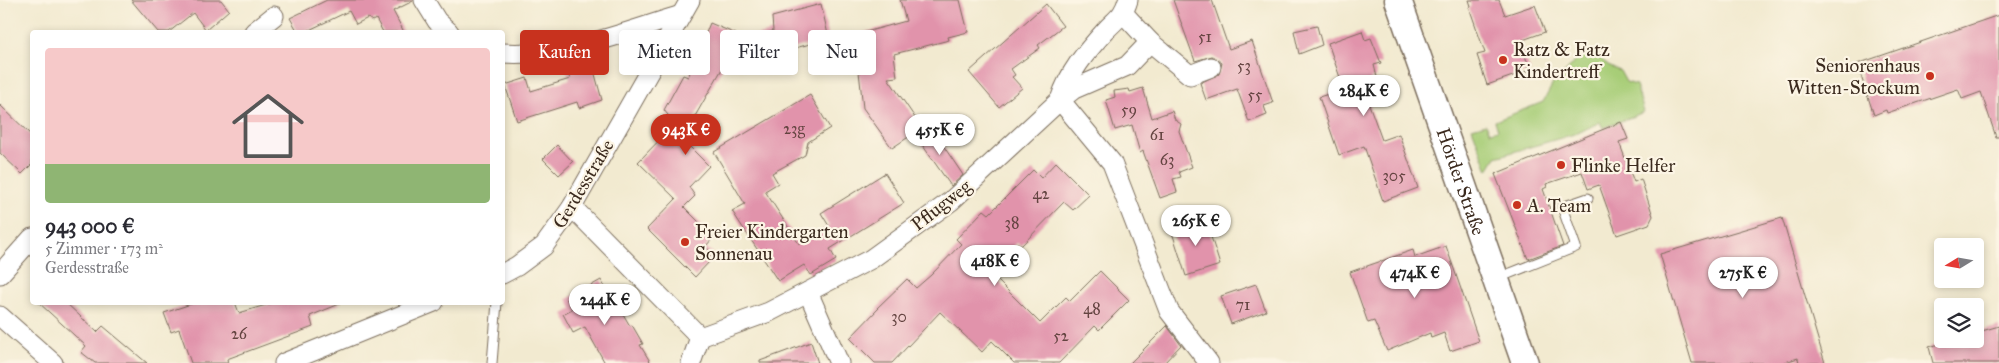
<!DOCTYPE html>
<html lang="de">
<meta charset="utf-8">
<style>
:root{--surface:#fff;--page:#f7f7f7;--text:#2b2b33;--muted:#7c7c81;--line:#e1e1e2;--accent:#c8321e}
body{margin:0;font-family:"IM FELL Great Primer",serif;background:var(--page);color:var(--text);height:100vh;display:flex;flex-direction:column;font-size:19px;white-space:nowrap}
*{box-sizing:border-box;margin:0}
p{font-size:16px;color:var(--muted)}
.icon{flex:none;width:28px;height:28px;fill:none;stroke:currentColor;stroke-width:2;stroke-linecap:round;stroke-linejoin:round}
.map{position:relative;flex:1;overflow:hidden}
.sheet{position:absolute;left:30px;top:30px;width:475px;height:275px;display:flex;flex-direction:column;background:var(--surface);border-radius:5px;box-shadow:0 2px 8px #0003}
.sheet>*{flex:none}
.top-card{position:absolute;left:520px;top:30px;width:475px;height:45px;display:flex;gap:10px}
.needle{width:32px;rotate:259deg}
.controls{position:absolute;left:1934px;top:238px;display:grid;gap:10px}
.controls a{display:grid;place-items:center;width:50px;height:50px;border-radius:5px;background:var(--surface);box-shadow:0 2px 8px #0003;font-size:25px}
.price{position:absolute;translate:-50% -42px;padding:0 11px;border-radius:18px;background:#fff;color:#222;font-size:16px;line-height:32px;filter:drop-shadow(0 1px 2px #0008)}
.price::after{content:'';position:absolute;left:50%;top:30px;width:15px;height:11px;margin-left:-8px;background:inherit;clip-path:polygon(0 0,100% 0,50% 100%)}
.price.current{background:var(--accent);color:#fff}
ul{padding:0;list-style:none}
li{display:grid;align-content:center;gap:10px;height:265px;padding:0 15px}
li+li{border-top:1px solid var(--line)}
li span{display:grid;place-items:center;height:155px;border-radius:5px;color:#555}
li>.icon{margin-inline-start:auto}
span .icon{width:90px;height:90px;fill:#fffc;stroke-width:1}
li b{font-size:21px}
.pill{padding:0 18px;border-radius:5px;background:var(--surface);box-shadow:0 2px 8px #0003;font-size:18px;line-height:45px}
.pill.current{background:var(--accent);color:#fff}
.map>svg:first-child{display:block}
.green{fill:#a7cd77;stroke:#717c4a}
.building{fill:#e193ab}
.lines{fill:none;stroke-linecap:round;stroke-linejoin:round}
.lane-casing{stroke:#7b6d5c;stroke-width:11}
.street-casing{stroke:#7b6d5c;stroke-width:21}
.secondary-casing{stroke:#7b6d5c;stroke-width:29}
.lane{stroke:#fff;stroke-width:9}
.street{stroke:#fff;stroke-width:19}
.secondary{stroke:#fff;stroke-width:26}
.poi-dot{fill:#c8321e;stroke:#fcf5e5;stroke-width:2}
.labels{text-anchor:middle;dominant-baseline:central;stroke-width:4.5;stroke-linejoin:round;paint-order:stroke}
.number-label{font-size:16px;fill:#644441}
.poi-label{font-size:19px;fill:#3b2a1e;stroke:#fcf5e5;text-anchor:start}
.street-label{font-size:19px;fill:#3b2a1e;stroke:#fcf5e5}
</style>
<div class="map">
<svg width="1999" height="363" viewBox="0 0 1999 363">
<rect width="100%" height="100%" fill="#fcf5e5"/>
<filter id="ink" filterUnits="userSpaceOnUse"><feTurbulence type="fractalNoise" baseFrequency=".02" numOctaves="2"/><feDisplacementMap in="SourceGraphic" scale="10" xChannelSelector="R" yChannelSelector="G"/><feConvolveMatrix kernelMatrix="1 2 1 2 8 2 1 2 1" color-interpolation-filters="sRGB"/></filter>
<filter id="wash" filterUnits="userSpaceOnUse"><feTurbulence type="fractalNoise" baseFrequency=".0096" numOctaves="4" result="noise"/><feDisplacementMap in="SourceGraphic" scale="20" xChannelSelector="R" yChannelSelector="G"/><feGaussianBlur stdDeviation="1.12" result="paint"/><feColorMatrix in="noise" values="0 0 0 0 0 0 0 0 0 0 0 0 0 0 0 0 0 1.4 0 .05"/><feComposite in="paint" operator="in"/></filter>
<g filter="url(#wash)">
<rect width="100%" height="100%" fill="#f2ead0"/>
<!-- green -->
<path class="green" d="M1590,52L1597,54L1608,66L1620,71L1626,82L1636,85L1644,112L1603,128L1600,122L1578,133L1496,157L1488,170L1472,128L1486,124L1490,132L1498,130L1495,121L1543,102L1555,80L1567,71L1578,56Z"/>
<g id="blocks">
<!-- building -->
<g class="building">
<path d="M131,0H221L229,10L206,30L193,13L169,32H158Z"/>
<path d="M327,0H413V1L393,11L404,32H383L376,19L372,21L368,18L356,24L349,11L305,32H298L290,18Z"/>
<path d="M900,0H960L968,32L948,37L949,40L894,54L897,77L888,78L922,128L892,148L863,108L855,35L906,21Z"/>
<path d="M1173,0H1212L1229,49L1252,41L1273,103L1264,106L1267,115L1249,122L1237,89L1206,100L1200,83L1219,74L1222,63L1212,56L1195,61Z"/>
<path d="M1469,0H1499L1505,15L1535,5L1545,32L1520,41L1530,70L1487,85L1477,55L1485,53L1469,7L1471,6Z"/>
<path d="M821,4L829,39L742,62L736,41L773,31L772,17Z"/>
<path d="M1046,4L1063,26L1038,45L1040,48L1011,69L1015,75L1012,77L1022,88L999,107L969,72Z"/>
<path d="M1999,15V137H1996L1981,92L1962,99L1958,89L1887,113L1886,110L1874,115L1857,64Z"/>
<path d="M710,23L736,34L722,69L682,139L709,166L689,187L695,196L684,207L714,237L705,247L713,253L708,258L710,261L695,277L647,229L676,199L638,162L675,124L664,110L683,75L688,77Z"/>
<path d="M1317,26L1322,45L1299,54L1294,31Z"/>
<path d="M1362,31L1365,40L1371,38L1381,63L1374,65L1377,77L1370,79L1375,93L1366,96L1382,140L1399,134L1418,188L1383,201L1364,146L1339,155L1319,97L1344,89L1328,43Z"/>
<path d="M590,56L602,100L579,108L577,102L517,121L505,85L527,78L531,91L570,79L566,69L573,67L572,61Z"/>
<path d="M1143,88L1152,118L1172,111L1175,120L1181,124L1179,131L1192,167L1179,172L1181,177L1173,179L1177,192L1160,198L1143,151L1140,153L1132,125L1115,130L1106,100L1115,97L1114,91L1129,89L1130,92Z"/>
<path d="M810,95L830,128L808,142L805,155L772,173L778,183L765,191L799,244L829,226L821,213L885,173L904,203L830,249L836,260L811,275L804,265L778,281L732,211L745,204L714,152Z"/>
<path d="M0,105L32,136V164L22,174L0,153Z"/>
<path d="M1621,122L1628,139L1619,142L1634,182L1641,179L1653,216L1649,224L1617,235L1599,185L1588,189L1582,172L1546,184L1547,187L1543,189L1563,246L1528,259L1495,174Z"/>
<path d="M930,126L963,175L951,186L916,136Z"/>
<path d="M557,145L573,162L559,175L543,159Z"/>
<path d="M1056,162L1089,195L1073,210L1064,202L1021,246L1017,243L988,271L1040,323L1066,297L1070,301L1100,271L1129,300L1099,330L1095,326L1059,363H1014L992,341L982,352L940,312L892,363H875L850,338L878,309L877,308L907,279L916,288L931,275L961,244L956,239L984,210L989,214L1033,170L1041,178Z"/>
<path d="M1205,218L1220,265L1186,276L1171,229Z"/>
<path d="M1782,218L1825,363H1799L1798,358L1782,363H1692L1660,254Z"/>
<path d="M1446,246L1479,341L1450,351L1444,333L1431,338L1430,333L1387,351L1374,321L1368,323L1350,272L1413,250L1415,257Z"/>
<path d="M601,280L617,309L619,307L630,326L632,325L643,344L640,345L651,363H605L585,327L573,333L563,314L572,309L567,299Z"/>
<path d="M1256,284L1266,311L1231,324L1221,296Z"/>
<path d="M38,302H65L97,332L103,326L147,363H95L81,352L86,346Z"/>
<path d="M197,302H235L239,313L276,302L342,303L310,316L313,327L227,359L228,363H191L179,329L171,332L164,313Z"/>
<path d="M1167,326L1181,345L1164,363H1130Z"/>
<path d="M1999,326V363H1933L1929,347L1957,339H1975V333Z"/>
<path d="M811,342L818,363H760V361Z"/>
</g>
</g>
</g>
<g filter="url(#ink)">
<use href="#blocks" fill-opacity="0" stroke="#7b6d5c" stroke-width="1"/>
<g class="lines">
<defs>
<g id="lane">
<path d="M1498,278L1576,247L1562,207L1588,198"/>
<path d="M492,363L497,302"/>
</g>
<g id="street">
<path d="M424,0L437,21L449,32"/>
<path d="M254,32L274,16"/>
<path d="M1150,42L1190,75L1211,67"/>
<path d="M502,53C565,57 622,33 681,15"/>
<path d="M1060,100L1074,89L1127,66L1150,42L1124,14"/>
<path d="M1060,100C1069,72 1086,52 1105,31C1117,18 1123,17 1128,0"/>
<path d="M572,207L700,337L769,312L871,259L951,201L1060,100L1112,163L1169,311L1209,363"/>
<path d="M0,274L32,238"/>
<path d="M502,274L517,266L544,246L572,207L690,0"/>
<path d="M808,292L839,363"/>
<path d="M0,316L53,363"/>
<path d="M284,363L434,302"/>
<path d="M691,363L700,337"/>
</g>
<g id="secondary">
<path id="s1" d="M1398,0L1525,363"/>
</g>
</defs>
<!-- lane casing -->
<use href="#lane" class="lane-casing"/>
<!-- street casing -->
<use href="#street" class="street-casing"/>
<!-- secondary casing -->
<use href="#secondary" class="secondary-casing"/>
<!-- lane -->
<use href="#lane" class="lane"/>
<!-- street -->
<use href="#street" class="street"/>
<!-- secondary -->
<use href="#secondary" class="secondary"/>
</g>
</g>
<!-- markers -->
<g class="poi-dot">
<circle cx="1503" cy="60" r="5"/>
<circle cx="1930" cy="76" r="5"/>
<circle cx="1561" cy="165" r="5"/>
<circle cx="1517" cy="205" r="5"/>
<circle cx="685" cy="242" r="5"/>
</g>
<g class="labels">
<!-- number labels -->
<g class="number-label">
<text x="1205" y="36">51</text>
<text x="1244" y="65">53</text>
<text x="1255" y="94">55</text>
<text x="1129" y="109">59</text>
<text x="794" y="128">23g</text>
<text x="1157" y="134">61</text>
<text x="1167" y="159">63</text>
<text x="1394" y="175">305</text>
<text x="1041" y="193">42</text>
<text x="1012" y="222">38</text>
<text x="1243" y="304">71</text>
<text x="1092" y="308">48</text>
<text x="899" y="316">30</text>
<text x="239" y="333">26</text>
<text x="1061" y="335">52</text>
</g>
<!-- poi labels -->
<g class="poi-label">
<text x="1513" y="49">Ratz &amp; Fatz<tspan x="1513" dy="22">Kindertreff</tspan></text>
<text x="1920" y="65" text-anchor="end">Seniorenhaus<tspan x="1920" dy="22">Witten-Stockum</tspan></text>
<text x="1571" y="165">Flinke Helfer</text>
<text x="1527" y="205">A. Team</text>
<text x="695" y="231">Freier Kindergarten<tspan x="695" dy="22">Sonnenau</tspan></text>
</g>
<!-- street labels -->
<g class="street-label">
<text stroke="none"><textPath href="#s1" startOffset="192">Hörder Straße</textPath></text>
<text transform="translate(583 184) rotate(-59)">Gerdesstraße</text>
<text transform="translate(941 205) rotate(-38)">Pflugweg</text>
</g>
</g>
</svg>
<div class="controls">
<a><svg class="needle" viewBox="-14 -14 28 28"><path d="M0-13l5 13h-10z" fill="#e53935"/><path d="M0 13l5-13h-10z" fill="#7c7c81"/></svg></a>
<a><svg class="icon" aria-label="layers" viewBox="0 0 24 24"><path d="M12 4l9 5-9 5-9-5zM3 14l9 5 9-5"/></svg></a>
</div>
<b class="price" style="left:1364px;top:117px">284K €</b>
<b class="price current" style="left:686px;top:156px">943K €</b>
<b class="price" style="left:940px;top:156px">455K €</b>
<b class="price" style="left:1196px;top:247px">265K €</b>
<b class="price" style="left:995px;top:287px">418K €</b>
<b class="price" style="left:1415px;top:299px">474K €</b>
<b class="price" style="left:1743px;top:299px">275K €</b>
<b class="price" style="left:605px;top:326px">244K €</b>
<div class="top-card">
<a class="pill current">Kaufen</a>
<a class="pill">Mieten</a>
<a class="pill">Filter</a>
<a class="pill">Neu</a>
</div>
<section class="sheet">
<ul>
<li><span style="background:linear-gradient(#f6c9c9 75%,#8fb573 0)"><svg class="icon" aria-label="home" viewBox="0 0 24 24"><path d="M3 11l9-7 9 7M6 9v11h12V9"/></svg></span><div><b>943 000 €</b><p>5 Zimmer · 173 m²</p><p>Gerdesstraße</p></div></li>
</ul>
</section>
</div>
